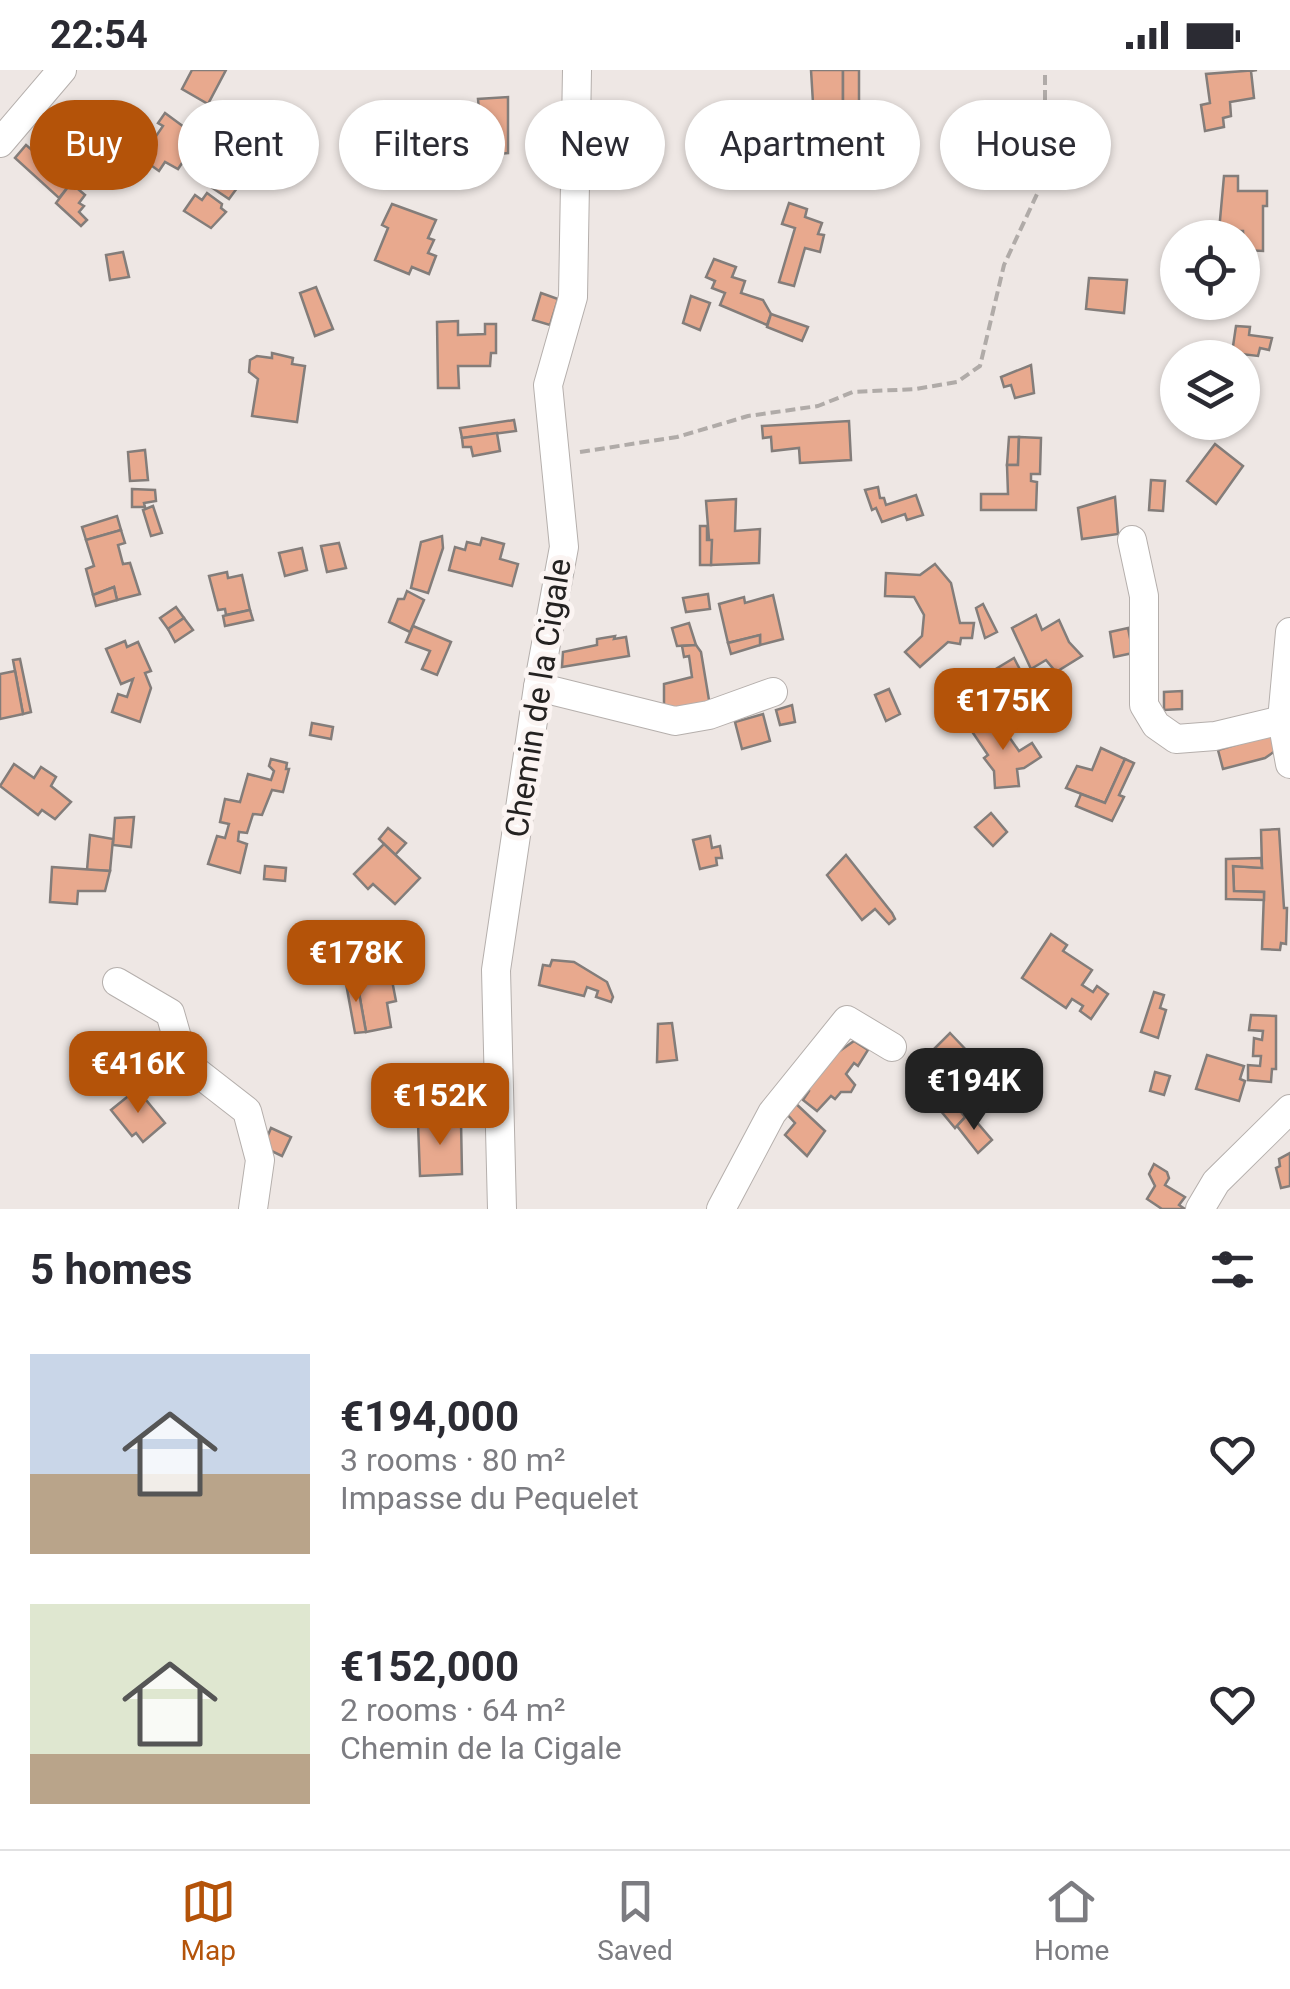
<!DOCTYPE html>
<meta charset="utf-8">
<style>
:root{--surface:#fff;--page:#f2f2f3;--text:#2b2b33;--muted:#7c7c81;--line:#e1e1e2;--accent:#b45309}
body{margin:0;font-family:Roboto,sans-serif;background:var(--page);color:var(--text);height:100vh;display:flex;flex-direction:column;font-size:38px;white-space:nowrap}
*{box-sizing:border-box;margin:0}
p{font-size:32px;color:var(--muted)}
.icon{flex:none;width:55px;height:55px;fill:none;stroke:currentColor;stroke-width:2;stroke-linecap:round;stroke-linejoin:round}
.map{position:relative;height:1139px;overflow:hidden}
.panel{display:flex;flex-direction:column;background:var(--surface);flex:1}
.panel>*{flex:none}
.top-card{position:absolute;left:30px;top:30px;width:1230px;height:90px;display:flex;gap:20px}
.controls{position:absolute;left:1160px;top:150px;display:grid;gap:20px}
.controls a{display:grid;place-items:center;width:100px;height:100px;border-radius:50%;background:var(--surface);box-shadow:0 2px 8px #0004;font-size:50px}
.price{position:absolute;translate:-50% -85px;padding:0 22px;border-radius:20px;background:var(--accent);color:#fff;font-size:32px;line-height:65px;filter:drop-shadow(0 2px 5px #0008)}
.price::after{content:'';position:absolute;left:50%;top:60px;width:30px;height:22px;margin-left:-15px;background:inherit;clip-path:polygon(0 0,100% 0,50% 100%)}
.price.current{background:#222;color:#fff}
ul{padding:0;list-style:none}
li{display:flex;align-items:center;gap:30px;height:250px;padding:0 30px}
li span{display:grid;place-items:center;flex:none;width:280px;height:200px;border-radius:0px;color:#555}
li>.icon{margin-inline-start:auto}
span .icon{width:120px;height:120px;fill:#fffc;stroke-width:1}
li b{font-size:42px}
h2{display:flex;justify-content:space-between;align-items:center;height:120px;padding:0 30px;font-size:42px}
.pill{padding:0 35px;border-radius:45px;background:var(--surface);box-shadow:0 2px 8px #0004;font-size:35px;line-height:90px}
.pill.current{background:var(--accent);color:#fff}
.status{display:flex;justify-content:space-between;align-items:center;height:70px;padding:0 50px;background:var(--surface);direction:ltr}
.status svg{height:28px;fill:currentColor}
.menu{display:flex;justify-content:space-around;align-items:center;height:140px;border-top:2px solid var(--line);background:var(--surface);font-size:28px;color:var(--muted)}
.menu a{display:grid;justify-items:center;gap:5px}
.menu .current{color:var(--accent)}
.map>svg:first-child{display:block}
.building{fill:#e8a98e;stroke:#837d7a;stroke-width:2.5}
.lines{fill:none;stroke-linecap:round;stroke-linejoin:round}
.minor-casing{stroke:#b5afac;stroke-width:30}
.path{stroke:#b0aba8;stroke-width:4;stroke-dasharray:10 5;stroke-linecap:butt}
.minor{stroke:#fff;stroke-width:28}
.labels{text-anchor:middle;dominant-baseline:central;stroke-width:10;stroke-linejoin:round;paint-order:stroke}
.street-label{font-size:32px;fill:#242221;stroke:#fbf4f2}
</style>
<div class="status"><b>22:54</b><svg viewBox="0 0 49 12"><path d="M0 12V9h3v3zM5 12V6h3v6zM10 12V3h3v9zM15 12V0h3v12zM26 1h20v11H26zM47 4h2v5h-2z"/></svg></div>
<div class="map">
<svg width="1290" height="1139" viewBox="0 0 1290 1139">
<rect width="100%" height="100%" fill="#eee7e4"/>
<!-- building -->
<g class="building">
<path d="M192,0H226L208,34L182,19Z"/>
<path d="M811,0H843V32L813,33Z"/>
<rect x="843" y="0" width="16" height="32"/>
<path d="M1257,0L1251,1L1254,28L1230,32L1231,46L1223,48L1224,57L1205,61L1201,35L1210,33L1206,4Z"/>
<path d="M508,27V83L485,85V79L476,80V93L429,96L425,37L440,36L441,43L460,42L461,63L485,61L484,40H479L478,29Z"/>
<path d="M165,43L199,68L178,99L165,92L159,101L141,88L163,56L158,53Z"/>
<path d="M245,45L268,56L260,73L236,62Z"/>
<rect x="831" y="64" width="22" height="25"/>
<path d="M26,75L71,113L59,128L15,88Z"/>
<path d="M965,81L995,87L990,106L960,101Z"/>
<path d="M235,85L251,99L229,129L211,117Z"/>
<path d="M1224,106H1238V121H1267V136H1263V181L1244,180L1243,161H1219Z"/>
<path d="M71,113L85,125L79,133L84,136L79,142L87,150L81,156L56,133Z"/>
<path d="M207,123L222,134L221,138L226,142L211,158L184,141L195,125L202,130Z"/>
<path d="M789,133L807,139L805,147L822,153L818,164L824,165L820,182L805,178L794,216L779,212L795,158L782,154Z"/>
<path d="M392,134L436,150L428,168L434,170L428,183L436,186L429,204L412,197L409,204L375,190L388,158L382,155Z"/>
<path d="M123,182L129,207L110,210L106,185Z"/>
<path d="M714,189L736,197L732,207L745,211L741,223L763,230L771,244L767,255L720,235L725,223L712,218L715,211L706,207Z"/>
<path d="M1089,208L1127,210L1124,243L1086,239Z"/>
<path d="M316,217L333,259L315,266L300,223Z"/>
<path d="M541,223L558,229L550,255L533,250Z"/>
<path d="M691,226L710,233L700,260L683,253Z"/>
<path d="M771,244L808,257L802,271L767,257Z"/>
<path d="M458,251V265L485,264V254H496V283H491L490,296H458L459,318H438L437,252Z"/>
<path d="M1236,256L1250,257L1249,265L1272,268L1269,280L1260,278L1258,286L1232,283Z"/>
<path d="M272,283L293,288L292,294L305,296L297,352L252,346L258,309L249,302L250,290L257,286L272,288Z"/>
<path d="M1031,295L1034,323L1015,328L1011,315L1004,317L1001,307Z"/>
<path d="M514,350L516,361L462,368L460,358Z"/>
<path d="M849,351L851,390L800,393L799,378L772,381L771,367L763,368L762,356Z"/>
<path d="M497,363L500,381L473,386L471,377H463L462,368Z"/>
<path d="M1009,367H1019L1018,395H1007Z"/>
<path d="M1019,367L1041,368L1040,404H1031V411L1037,412L1036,440H981V424H1008L1007,395H1018Z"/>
<path d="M1215,374L1243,396L1216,434L1187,411Z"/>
<path d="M145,380L148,410L130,411L128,382Z"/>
<path d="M1151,410L1165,411L1163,441L1149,440Z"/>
<path d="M878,417L880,428H884L886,435L916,425L923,445L907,450L905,444L882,452L876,438L872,440L865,420Z"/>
<path d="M132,419L155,420L156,431L144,433L145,437H132Z"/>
<path d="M1115,427L1118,464L1082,469L1078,438Z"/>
<path d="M736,429L735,461L760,459L759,493L711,495L706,431Z"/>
<path d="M153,436L162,463L151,466L143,440Z"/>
<path d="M117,446L121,460L86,470L82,457Z"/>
<path d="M700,456H707V470H712L711,495H700Z"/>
<path d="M121,460L125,473L118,475L123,494L130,493L140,524L117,530L114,517L93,525L86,499L94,496L86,470Z"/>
<path d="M442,466L443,478L428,523L411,518L421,472Z"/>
<path d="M482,468L504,474L500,489L518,494L512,516L449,500L455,477L465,480L467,472L480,475Z"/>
<path d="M339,473L346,498L327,502L321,476Z"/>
<path d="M302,478L307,500L285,506L279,483Z"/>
<path d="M935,494L951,513L960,553H974L972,568H961L960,574L948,572L920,597L905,582L922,566L924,545L914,527L885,526L886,503L920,505Z"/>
<path d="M227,502L228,508L242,505L250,540L226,545L225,539L218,540L209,506Z"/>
<path d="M114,517L117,530L96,536L93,525Z"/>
<path d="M407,521L424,530L410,562L389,552L398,529H404Z"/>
<path d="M708,524L710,539L686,542L683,528Z"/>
<path d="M773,525L783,569L760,575V565L728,573L719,534L744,527L745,533Z"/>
<path d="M983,534L997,562L985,568L976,538Z"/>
<path d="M176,537L184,548L168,559L160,548Z"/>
<path d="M250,540L253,550L225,556L223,546Z"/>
<path d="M1036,545L1042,560L1059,550L1069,572L1082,586L1056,602L1046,590L1031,599L1012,558Z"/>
<path d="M184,548L193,560L175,572L168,559Z"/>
<path d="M689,553L696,575L677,576L672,558Z"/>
<path d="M413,556L451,572L437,605L422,599L430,581L406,572Z"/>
<path d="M1128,558L1133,583L1114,587L1110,562Z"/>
<path d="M760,565V575L731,584L728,573Z"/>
<path d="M615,566L614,569L626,567L629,586L562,597L563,582L597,575V569Z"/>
<path d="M125,571L127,577L138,572L151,601L145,603L151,618L140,652L112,642L118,624L127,627L133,609L121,614L106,579Z"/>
<path d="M696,575L701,582L710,636L664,643V614L692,607L689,586L684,587L682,576Z"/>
<path d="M1014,588L1028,615L1013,625L1008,618L1000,622L994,600Z"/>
<path d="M20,589L31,642L23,644L13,590Z"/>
<path d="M15,601L23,644L0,649V604Z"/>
<path d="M889,619L900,644L886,651L875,625Z"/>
<path d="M1182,621V639L1164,640V622Z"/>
<path d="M792,635L795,652L780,655L776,640Z"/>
<path d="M763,644L770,671L742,679L735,652Z"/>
<path d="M993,644L1019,681L1032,673L1041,687L1024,698L1017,699L1019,716L995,718L994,701L984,688L988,685L971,660Z"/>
<path d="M312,653L333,657L331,669L310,665Z"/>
<path d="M1272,664L1281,677L1265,688L1223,699L1218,680Z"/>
<path d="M1101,678L1125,689L1105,733L1066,718L1077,696L1092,700Z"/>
<path d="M271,689L287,693L286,699H289L283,722L272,720L262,745L253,744L247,763L239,762L238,771L247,774L240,803L208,794L217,766L225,768L229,754L220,752L225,729L240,732L248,704L271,710L274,701L269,696Z"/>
<path d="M1125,689L1134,693L1119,725L1124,727L1112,751L1076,736L1081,724L1105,733Z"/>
<path d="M14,694L34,708L41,697L56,707L51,716L71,732L55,749L42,740L38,745L0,716Z"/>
<path d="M991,743L1007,762L993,776L975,757Z"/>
<path d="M134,747L131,777L113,775L115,748Z"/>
<path d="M388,758L406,773L395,785L379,769Z"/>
<path d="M1279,759L1284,838H1287L1286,874L1281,873L1280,880L1262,879L1264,822L1234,821L1233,796L1262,798L1261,760Z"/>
<path d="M90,765L113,769L110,801L87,800Z"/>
<path d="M710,766L712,778L720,776L722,788H716L717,795L700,799L693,770Z"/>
<path d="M384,774L420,808L395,834L373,814L368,819L354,804Z"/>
<path d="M846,785L892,843L895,849L889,854L875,839L862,850L827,805Z"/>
<path d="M1261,788L1262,798L1233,796L1234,821L1264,822V830L1226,829V789Z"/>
<path d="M265,796L286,798L285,811L264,809Z"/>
<path d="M52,797L110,801L105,821H78L77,834L50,832Z"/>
<path d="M1051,864L1067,875L1063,881L1092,900L1082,915L1093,922L1097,916L1108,924L1091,949L1080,941L1083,936L1072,929L1066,938L1022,908Z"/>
<path d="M365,887V890L380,895L381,902L390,900L396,931L387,933L391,957L366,962L356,906L344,909L341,891Z"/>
<path d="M552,890L574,892L607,912L613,927L611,932L596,927L598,921L587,917L584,926L539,915L543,895L550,896Z"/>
<path d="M356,906L366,962L355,963L345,908Z"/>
<path d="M1154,922L1164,925L1160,938L1166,940L1158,968L1141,962Z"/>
<path d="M1251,945L1276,946V999H1272L1271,1012L1248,1010V995L1260,996L1261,986H1253L1254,968L1262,970L1263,961L1249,960Z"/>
<path d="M672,953L677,990L657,992L658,954Z"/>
<path d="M950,963L991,1006L980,1018L947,985L943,989L933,980Z"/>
<path d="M854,971L868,980L858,996L854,993L846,1004L855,1015L851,1022H841L835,1029L831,1026L817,1041L803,1030L809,1021L806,1018L834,985Z"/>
<path d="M1207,985L1244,996L1240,1009L1245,1011L1239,1031L1196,1019Z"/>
<path d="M1155,1002L1170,1006L1164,1025L1150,1021Z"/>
<path d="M137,1019L165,1053L143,1072L136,1063L132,1066L111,1040Z"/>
<path d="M793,1031L825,1061L807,1086L785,1065L795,1053L784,1041Z"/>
<path d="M952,1031L965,1047L955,1058L940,1040Z"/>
<path d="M969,1043L992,1070L978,1083L957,1056Z"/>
<path d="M461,1051L462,1104L420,1106L418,1053Z"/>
<path d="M271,1058L291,1067L282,1086L263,1077Z"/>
<path d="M1290,1083V1116L1281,1118L1276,1098L1280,1096L1279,1089Z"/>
<path d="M1154,1094L1167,1102L1169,1108L1165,1115L1185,1127L1179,1135L1185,1139H1162L1147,1129L1155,1116L1149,1104Z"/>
</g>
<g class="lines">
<defs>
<g id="minor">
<path d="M0,73L62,0"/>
<path d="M1132,470L1144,526V635L1156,655L1176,669L1215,666L1282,650"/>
<path d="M1290,562L1282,650L1290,694"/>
<path d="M538,617L675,651L709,645L773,622"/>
<path d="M117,912L170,943L184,992L247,1041L260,1090L253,1139"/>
<path d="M502,1139L496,900L538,617L564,477L548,315L573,227L577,0"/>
<path d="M721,1139L772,1043L847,950L892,977"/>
<path d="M1200,1139L1216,1112L1290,1039"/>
</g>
</defs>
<!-- minor casing -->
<use href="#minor" class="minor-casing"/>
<!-- path -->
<path class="path" d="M580,382L677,367L748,346L818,336L853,322L916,319L957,312L980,296L1004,195L1038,122L1045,52V0"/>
<!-- minor -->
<use href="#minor" class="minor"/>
</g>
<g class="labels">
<!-- street labels -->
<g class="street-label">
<text transform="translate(538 628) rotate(-81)">Chemin de la Cigale</text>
</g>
</g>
</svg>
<div class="controls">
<a><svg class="icon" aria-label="locate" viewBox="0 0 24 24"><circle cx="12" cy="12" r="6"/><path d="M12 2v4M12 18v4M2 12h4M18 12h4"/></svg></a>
<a><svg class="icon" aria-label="layers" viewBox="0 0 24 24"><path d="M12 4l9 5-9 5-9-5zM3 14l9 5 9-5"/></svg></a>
</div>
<b class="price" style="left:1003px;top:683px">€175K</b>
<b class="price" style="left:356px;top:935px">€178K</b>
<b class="price" style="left:138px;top:1046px">€416K</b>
<b class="price current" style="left:974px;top:1063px">€194K</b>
<b class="price" style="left:440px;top:1078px">€152K</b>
<div class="top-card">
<a class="pill current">Buy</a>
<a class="pill">Rent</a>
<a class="pill">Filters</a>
<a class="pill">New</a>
<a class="pill">Apartment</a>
<a class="pill">House</a>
</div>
</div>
<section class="panel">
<h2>5 homes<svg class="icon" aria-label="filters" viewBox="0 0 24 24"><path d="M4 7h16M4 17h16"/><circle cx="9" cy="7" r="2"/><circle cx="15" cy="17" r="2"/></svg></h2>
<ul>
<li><span style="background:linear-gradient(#c9d6e8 60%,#b9a48a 0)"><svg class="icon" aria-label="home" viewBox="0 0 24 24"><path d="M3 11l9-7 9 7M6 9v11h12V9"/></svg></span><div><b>€194,000</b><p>3 rooms · 80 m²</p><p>Impasse du Pequelet</p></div><svg class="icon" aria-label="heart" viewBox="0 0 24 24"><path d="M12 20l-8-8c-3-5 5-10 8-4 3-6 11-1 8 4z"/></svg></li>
<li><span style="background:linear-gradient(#dfe7d0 75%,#b9a48a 0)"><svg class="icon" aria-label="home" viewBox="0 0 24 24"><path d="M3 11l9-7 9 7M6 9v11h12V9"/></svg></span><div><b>€152,000</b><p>2 rooms · 64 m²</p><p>Chemin de la Cigale</p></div><svg class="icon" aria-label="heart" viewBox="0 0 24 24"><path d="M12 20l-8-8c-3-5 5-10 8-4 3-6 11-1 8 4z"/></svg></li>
</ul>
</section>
<nav class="menu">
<a class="current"><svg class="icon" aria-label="map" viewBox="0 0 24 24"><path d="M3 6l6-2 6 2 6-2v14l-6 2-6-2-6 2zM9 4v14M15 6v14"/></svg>Map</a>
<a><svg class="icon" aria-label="saved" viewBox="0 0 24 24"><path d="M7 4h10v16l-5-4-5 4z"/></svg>Saved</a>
<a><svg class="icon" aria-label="home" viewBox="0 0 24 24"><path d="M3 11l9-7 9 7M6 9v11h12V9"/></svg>Home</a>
</nav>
